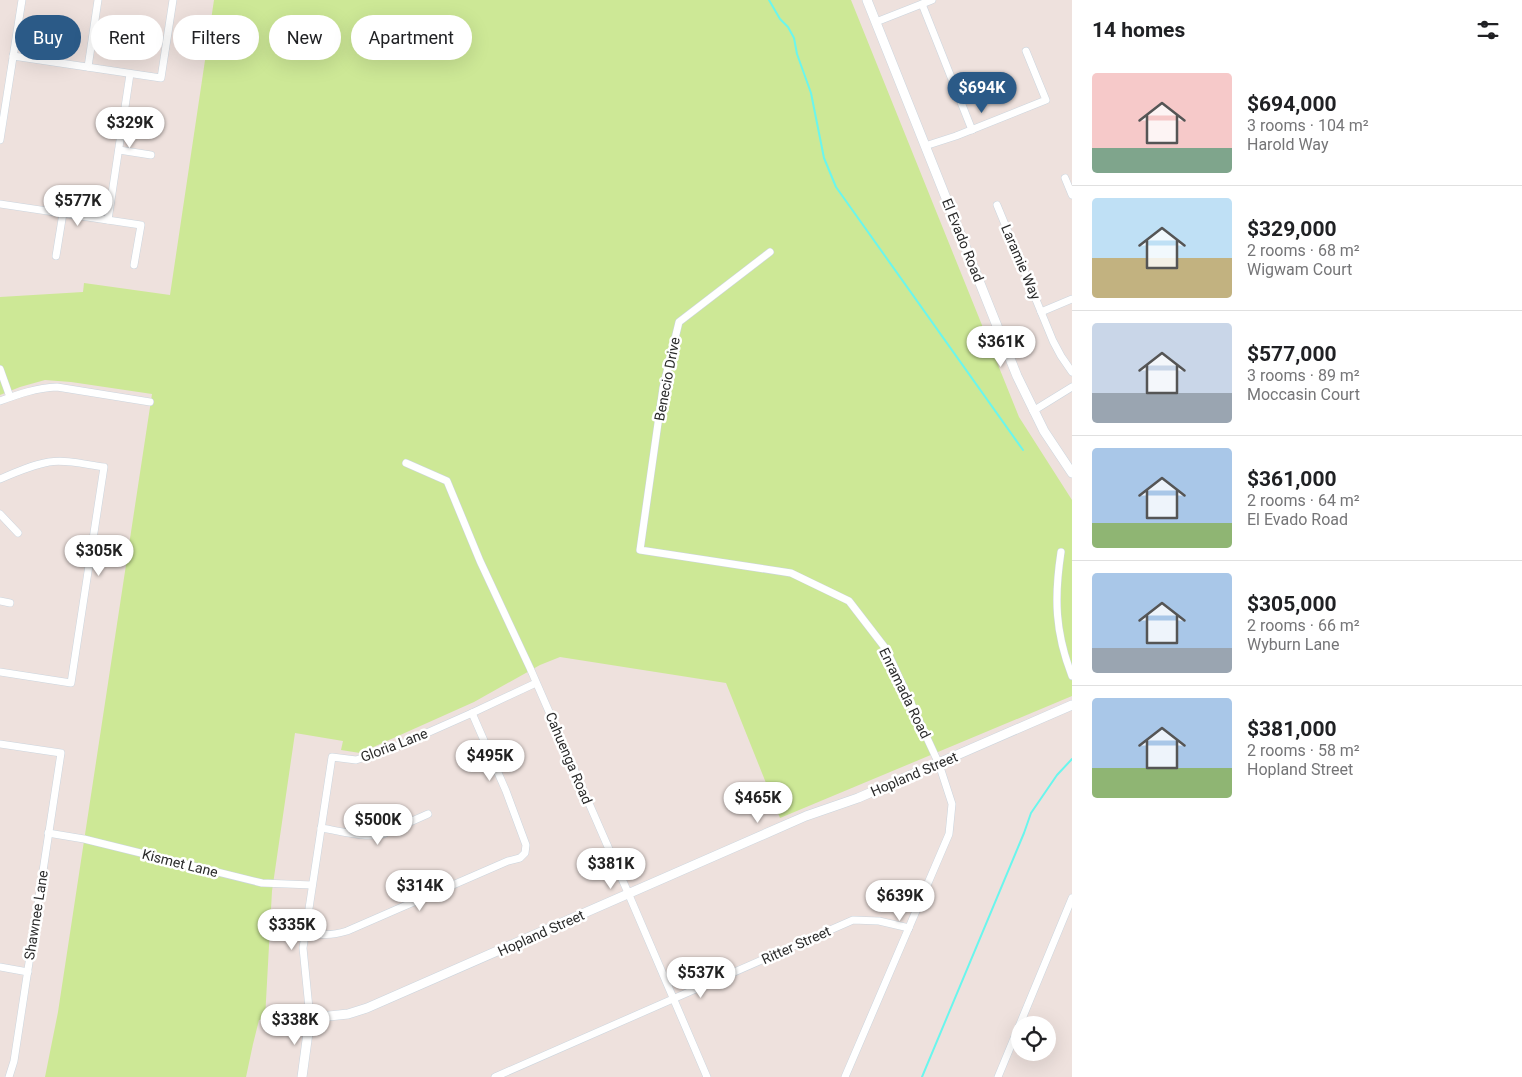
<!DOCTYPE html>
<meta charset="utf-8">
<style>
:root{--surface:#fff;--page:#f2f2f2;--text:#202124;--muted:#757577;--line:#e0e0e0;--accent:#2b5a87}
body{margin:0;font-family:Roboto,sans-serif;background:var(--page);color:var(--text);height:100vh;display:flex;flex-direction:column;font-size:19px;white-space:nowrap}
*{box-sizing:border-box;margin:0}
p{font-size:16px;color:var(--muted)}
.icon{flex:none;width:28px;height:28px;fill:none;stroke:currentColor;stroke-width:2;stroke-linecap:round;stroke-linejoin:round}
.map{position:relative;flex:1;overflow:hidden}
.side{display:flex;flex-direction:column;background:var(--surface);width:450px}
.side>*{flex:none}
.top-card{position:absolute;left:15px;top:15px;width:475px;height:45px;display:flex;gap:10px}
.fabs{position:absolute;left:1011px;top:1016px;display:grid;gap:10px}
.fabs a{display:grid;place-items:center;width:45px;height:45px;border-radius:50%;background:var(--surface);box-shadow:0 5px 20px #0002;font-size:25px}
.price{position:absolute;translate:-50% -42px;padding:0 11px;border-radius:18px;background:#fff;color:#222;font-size:16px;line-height:32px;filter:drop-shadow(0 1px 2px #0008)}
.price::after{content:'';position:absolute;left:50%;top:30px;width:15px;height:11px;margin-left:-8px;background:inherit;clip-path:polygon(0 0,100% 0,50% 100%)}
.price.selected{background:var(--accent);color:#fff}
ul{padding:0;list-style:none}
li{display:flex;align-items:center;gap:15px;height:125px;padding:0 20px}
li+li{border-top:1px solid var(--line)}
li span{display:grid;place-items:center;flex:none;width:140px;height:100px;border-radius:5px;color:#555}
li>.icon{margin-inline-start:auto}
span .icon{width:60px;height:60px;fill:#fffc;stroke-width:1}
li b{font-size:21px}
h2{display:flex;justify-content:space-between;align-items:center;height:60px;padding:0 20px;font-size:21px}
.chip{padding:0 18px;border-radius:22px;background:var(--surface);box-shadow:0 5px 20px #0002;font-size:18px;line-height:45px}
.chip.selected{background:var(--accent);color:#fff}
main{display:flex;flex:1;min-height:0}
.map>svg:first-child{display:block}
.green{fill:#cde896}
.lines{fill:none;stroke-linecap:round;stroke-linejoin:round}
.stream{stroke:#6af6ed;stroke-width:2}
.minor-casing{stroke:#cbd5de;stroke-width:8}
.tertiary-casing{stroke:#cbd5de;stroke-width:10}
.minor{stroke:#fff;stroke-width:7}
.tertiary{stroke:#fff;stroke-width:9}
.labels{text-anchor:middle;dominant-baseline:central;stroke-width:5;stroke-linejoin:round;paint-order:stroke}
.street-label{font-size:14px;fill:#2b2b2b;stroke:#fff}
</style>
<main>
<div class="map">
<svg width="1072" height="1077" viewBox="0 0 1072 1077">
<rect width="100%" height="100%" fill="#eee1dd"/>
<!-- green -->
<path class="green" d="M214,0H851L1019,417L1072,500V696L780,818L726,683L560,657L540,665L474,702L360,753L341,750L343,741L295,733L272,891L265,1019L259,1020L253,1044L246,1077H45L58,1012L152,394L71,382L45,380L20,387L0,395V297L83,292L84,283L170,295Z"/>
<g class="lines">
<!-- stream -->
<g class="stream">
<path d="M769,0L780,19L788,27L794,38L797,54L811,93L824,158L836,187L1023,450"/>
<path d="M922,1077L1024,833L1031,813L1057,775L1072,759"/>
</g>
<defs>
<g id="minor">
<path d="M922,4L972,130"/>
<path d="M876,22L932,0"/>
<path d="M13,56L161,78L173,0"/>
<path d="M88,67L98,0"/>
<path d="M0,140L22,0"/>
<path d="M925,146L956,136L1046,100L1026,51"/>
<path d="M119,150L151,155"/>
<path d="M1065,178L1072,195"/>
<path d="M0,204L141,225L134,265"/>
<path d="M997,205L1053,341L1061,356L1072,372"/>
<path d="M108,220L130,74"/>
<path d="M770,252L679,322L663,388L640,550L791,573L849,601L886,649L939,764L952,804L949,834L845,1077"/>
<path d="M56,256L63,213"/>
<path d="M1041,312L1072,299"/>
<path d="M0,369L10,397"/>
<path d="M0,401C19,394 36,388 57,387L150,402"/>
<path d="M1033,411L1072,387"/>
<path d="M406,463L447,481L480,561L530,668L629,895L707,1077"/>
<path d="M0,479C16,472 32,465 49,462C67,459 87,465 104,467L71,683L0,672"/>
<path d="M0,514L18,533"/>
<path d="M1061,552C1054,598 1055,632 1072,676"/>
<path d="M0,601L10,603"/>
<path d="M0,744L61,753L14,1061L9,1077"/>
<path d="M321,828C341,831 363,838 383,834L428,814"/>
<path d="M48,833L84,839L262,883L312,885"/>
<path d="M305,932C321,935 331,936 347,931L508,861L520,858L525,853L526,845L506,791L472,713"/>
<path d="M0,967L28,972"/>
<path d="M310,1018L303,948L332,757L356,760L393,748L472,713L536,683"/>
<path d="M495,1077L853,920L879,921L909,928"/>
<path d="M998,1077L1072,898"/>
</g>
<g id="tertiary">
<path d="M867,0L1017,376L1044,431L1072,473"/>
<path d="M302,1077L310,1018L348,1014L367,1008L806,816L858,798L1072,705"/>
</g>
</defs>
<!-- minor casing -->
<use href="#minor" class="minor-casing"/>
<!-- tertiary casing -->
<use href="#tertiary" class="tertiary-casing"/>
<!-- minor -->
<use href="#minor" class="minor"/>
<!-- tertiary -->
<use href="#tertiary" class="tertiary"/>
</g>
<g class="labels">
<!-- street labels -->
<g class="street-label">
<text transform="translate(963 240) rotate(68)">El Evado Road</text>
<text transform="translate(1021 262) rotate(67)">Laramie Way</text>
<text transform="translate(667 379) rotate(-79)">Benecio Drive</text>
<text transform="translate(905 693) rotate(64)">Enramada Road</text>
<text transform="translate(394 745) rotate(-21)">Gloria Lane</text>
<text transform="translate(569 758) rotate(67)">Cahuenga Road</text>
<text transform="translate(914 774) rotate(-23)">Hopland Street</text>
<text transform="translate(180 863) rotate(14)">Kismet Lane</text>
<text transform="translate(36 915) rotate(-81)">Shawnee Lane</text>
<text transform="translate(541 933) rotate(-24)">Hopland Street</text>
<text transform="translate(796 945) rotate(-24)">Ritter Street</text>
</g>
</g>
</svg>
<div class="fabs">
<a><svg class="icon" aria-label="locate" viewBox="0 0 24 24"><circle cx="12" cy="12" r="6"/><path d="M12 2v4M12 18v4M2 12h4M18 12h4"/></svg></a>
</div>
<b class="price selected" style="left:982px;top:114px">$694K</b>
<b class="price" style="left:130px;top:149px">$329K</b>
<b class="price" style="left:78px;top:227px">$577K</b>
<b class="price" style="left:1001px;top:368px">$361K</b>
<b class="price" style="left:99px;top:577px">$305K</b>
<b class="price" style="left:490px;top:782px">$495K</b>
<b class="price" style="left:758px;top:824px">$465K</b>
<b class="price" style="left:378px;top:846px">$500K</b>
<b class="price" style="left:611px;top:890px">$381K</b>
<b class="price" style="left:420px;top:912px">$314K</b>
<b class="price" style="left:900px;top:922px">$639K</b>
<b class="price" style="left:292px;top:951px">$335K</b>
<b class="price" style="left:701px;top:999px">$537K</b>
<b class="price" style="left:295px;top:1046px">$338K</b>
<div class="top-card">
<a class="chip selected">Buy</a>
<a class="chip">Rent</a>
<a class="chip">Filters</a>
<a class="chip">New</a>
<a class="chip">Apartment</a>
</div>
</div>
<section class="side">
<h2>14 homes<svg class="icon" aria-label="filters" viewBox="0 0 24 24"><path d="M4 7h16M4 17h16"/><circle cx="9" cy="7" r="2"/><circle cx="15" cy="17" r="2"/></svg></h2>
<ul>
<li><span style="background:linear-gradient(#f6c9c9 75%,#7fa58c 0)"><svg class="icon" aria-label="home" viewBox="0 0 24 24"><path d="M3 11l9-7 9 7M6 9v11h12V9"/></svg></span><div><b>$694,000</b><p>3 rooms · 104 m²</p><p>Harold Way</p></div></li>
<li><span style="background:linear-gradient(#bfe0f5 60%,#c2b280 0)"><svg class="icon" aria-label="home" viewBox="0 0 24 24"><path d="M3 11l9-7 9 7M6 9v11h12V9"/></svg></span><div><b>$329,000</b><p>2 rooms · 68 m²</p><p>Wigwam Court</p></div></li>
<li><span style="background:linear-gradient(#c9d6e8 70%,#9aa5b1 0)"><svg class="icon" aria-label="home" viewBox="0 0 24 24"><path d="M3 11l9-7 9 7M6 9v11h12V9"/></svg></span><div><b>$577,000</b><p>3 rooms · 89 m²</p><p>Moccasin Court</p></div></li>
<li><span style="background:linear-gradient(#a9c7e8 75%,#8fb573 0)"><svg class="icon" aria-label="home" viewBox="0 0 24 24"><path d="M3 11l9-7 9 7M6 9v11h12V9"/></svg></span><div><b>$361,000</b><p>2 rooms · 64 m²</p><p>El Evado Road</p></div></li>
<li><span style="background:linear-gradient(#a9c7e8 75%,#9aa5b1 0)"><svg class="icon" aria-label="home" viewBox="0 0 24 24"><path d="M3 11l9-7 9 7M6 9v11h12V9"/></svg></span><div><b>$305,000</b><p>2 rooms · 66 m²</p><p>Wyburn Lane</p></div></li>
<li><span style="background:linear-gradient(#a9c7e8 70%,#8fb573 0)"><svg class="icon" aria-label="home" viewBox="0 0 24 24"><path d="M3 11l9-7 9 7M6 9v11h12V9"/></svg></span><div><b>$381,000</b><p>2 rooms · 58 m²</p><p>Hopland Street</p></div></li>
</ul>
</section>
</main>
